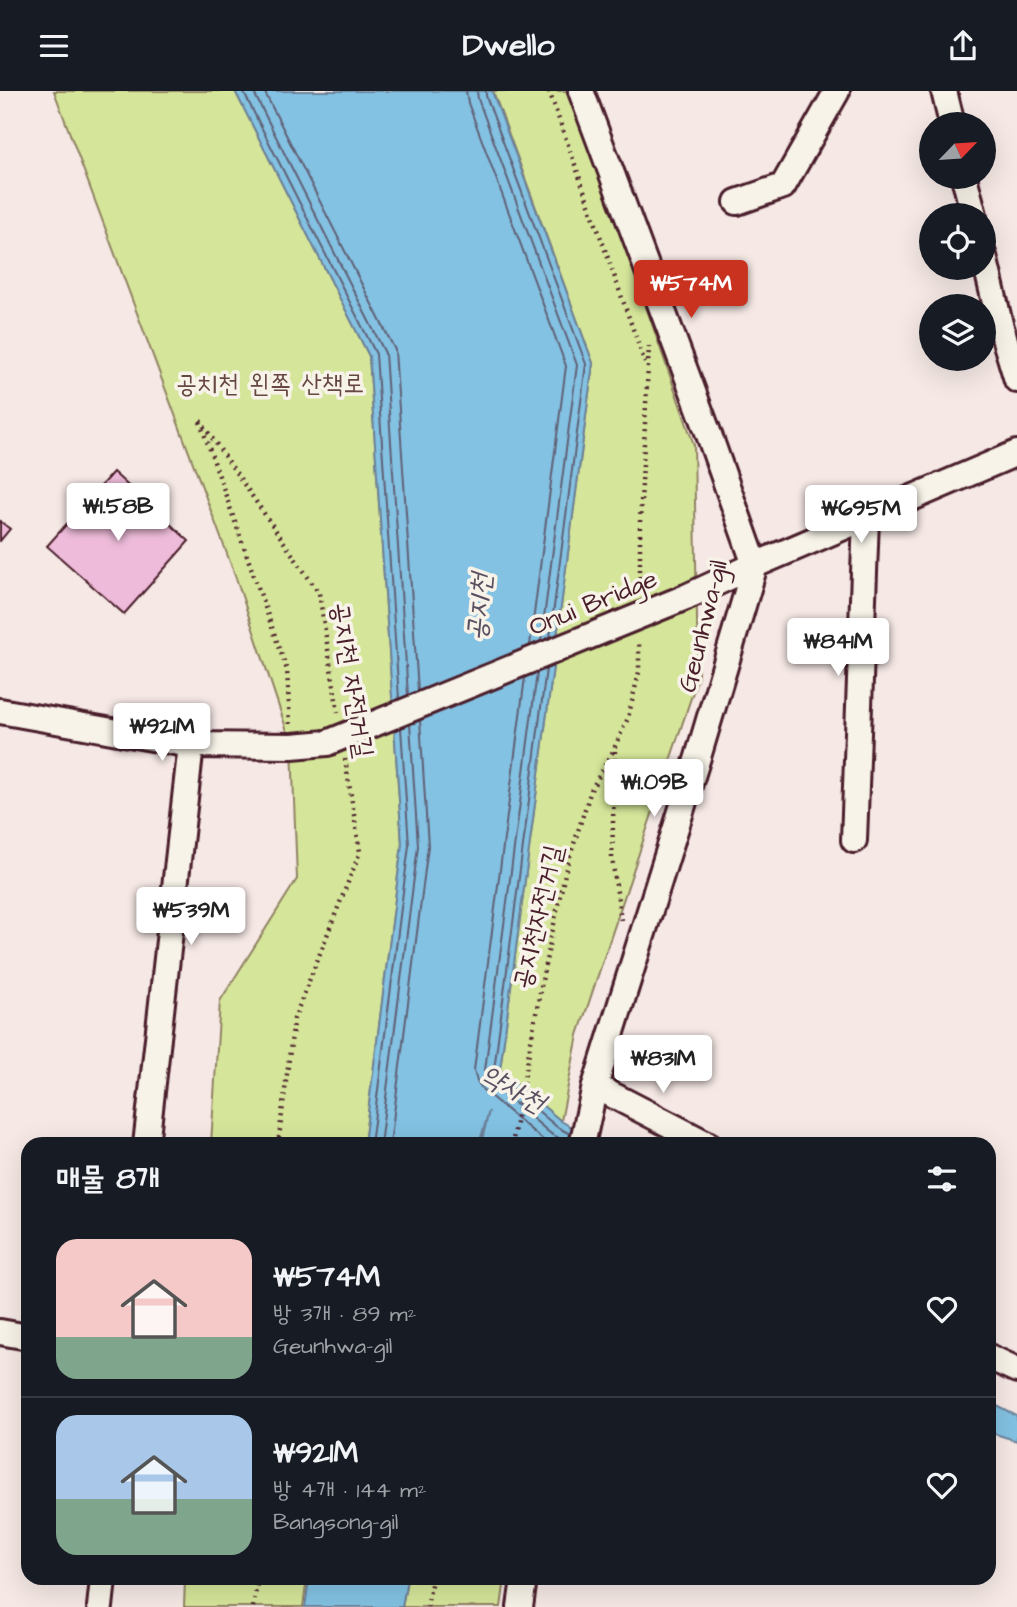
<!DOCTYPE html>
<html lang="ko">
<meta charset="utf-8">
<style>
:root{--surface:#171b24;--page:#242831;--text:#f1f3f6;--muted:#9ea1a6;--line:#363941;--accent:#c8321e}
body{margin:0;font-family:"Architects Daughter","Poor Story",sans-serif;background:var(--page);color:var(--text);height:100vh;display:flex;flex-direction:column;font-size:26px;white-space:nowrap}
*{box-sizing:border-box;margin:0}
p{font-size:23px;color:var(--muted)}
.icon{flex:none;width:38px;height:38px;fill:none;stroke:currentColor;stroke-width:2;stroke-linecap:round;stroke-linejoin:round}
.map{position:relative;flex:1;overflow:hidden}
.side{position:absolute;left:21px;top:1046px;width:975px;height:448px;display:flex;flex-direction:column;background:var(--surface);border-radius:21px;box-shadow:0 7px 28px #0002}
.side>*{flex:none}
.needle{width:46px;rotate:65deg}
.controls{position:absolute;left:919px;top:21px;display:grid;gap:14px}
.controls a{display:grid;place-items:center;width:77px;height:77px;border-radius:50%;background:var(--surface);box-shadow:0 7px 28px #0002;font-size:35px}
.price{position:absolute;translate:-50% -60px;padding:0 16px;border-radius:7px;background:#fff;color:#222;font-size:23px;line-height:46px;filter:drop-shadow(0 2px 4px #0008)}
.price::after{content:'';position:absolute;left:50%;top:42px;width:21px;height:16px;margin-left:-10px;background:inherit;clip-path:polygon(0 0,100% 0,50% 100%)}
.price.active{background:var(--accent);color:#fff}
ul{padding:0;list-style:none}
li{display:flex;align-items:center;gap:21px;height:175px;padding:0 35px}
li+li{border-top:2px solid var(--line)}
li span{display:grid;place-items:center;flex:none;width:196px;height:140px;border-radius:21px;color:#555}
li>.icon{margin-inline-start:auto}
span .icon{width:84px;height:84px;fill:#fffc;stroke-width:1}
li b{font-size:30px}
h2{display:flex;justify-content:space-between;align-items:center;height:84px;padding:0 35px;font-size:30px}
header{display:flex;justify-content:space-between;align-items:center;height:91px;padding:0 35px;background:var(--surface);font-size:32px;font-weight:700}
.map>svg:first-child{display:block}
.green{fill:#d5e69a;stroke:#908262;stroke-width:2}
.water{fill:#83c2e3;stroke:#6c8199;stroke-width:2}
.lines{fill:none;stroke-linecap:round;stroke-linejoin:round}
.shore{stroke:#616075;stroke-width:2}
.building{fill:#eebcda;stroke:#4a1f2b;stroke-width:2}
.street-casing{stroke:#4a1f2b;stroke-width:30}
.path{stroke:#4a1f2b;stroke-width:4.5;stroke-dasharray:2 5;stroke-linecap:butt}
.street{stroke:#f7f3e8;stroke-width:24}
.street-bridge-casing{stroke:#4a1f2b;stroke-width:30;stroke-linecap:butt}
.street-bridge{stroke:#f7f3e8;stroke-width:24}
.labels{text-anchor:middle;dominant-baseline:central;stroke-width:7;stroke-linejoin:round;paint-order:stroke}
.park-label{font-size:26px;fill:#664741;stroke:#f7f3e8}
.street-label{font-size:26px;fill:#4a1f2b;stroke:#f7f3e8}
.water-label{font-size:28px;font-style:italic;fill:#5b5062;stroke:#f7f3e8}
</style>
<header><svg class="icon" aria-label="menu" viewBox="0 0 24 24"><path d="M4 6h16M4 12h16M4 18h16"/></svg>Dwello<svg class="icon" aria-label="share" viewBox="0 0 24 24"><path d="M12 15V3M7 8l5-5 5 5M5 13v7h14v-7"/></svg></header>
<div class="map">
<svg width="1017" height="1516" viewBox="0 0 1017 1516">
<rect width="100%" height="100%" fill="#f5e8e5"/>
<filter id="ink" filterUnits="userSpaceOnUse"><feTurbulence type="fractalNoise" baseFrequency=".0143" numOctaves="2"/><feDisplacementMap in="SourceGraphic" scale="14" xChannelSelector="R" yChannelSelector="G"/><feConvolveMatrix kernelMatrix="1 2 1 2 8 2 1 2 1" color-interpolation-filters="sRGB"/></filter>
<g filter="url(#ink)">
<!-- green -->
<g class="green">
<path d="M54,0H235L369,265L402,753L364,1053H211L220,910L297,788L292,655L236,487Z"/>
<path d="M493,0H571L694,354L698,586L578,944L561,1030L500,979L593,272Z"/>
<path d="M185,1488H307L303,1516H184Z"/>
<path d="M407,1488H505L501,1516H402Z"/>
</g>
<!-- water -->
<g class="water">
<path d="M235,0H492L593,272L500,979L561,1030L602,1053H481L489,1020L479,1053H364L402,753L369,265Z"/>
<path d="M989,1311L1017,1325V1350L989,1341Z"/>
<path d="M309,1488H407L402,1516H305Z"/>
</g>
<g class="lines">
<!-- shore -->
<g class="shore">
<path d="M243,0L376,263L399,608"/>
<path d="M253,0L385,262L408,604"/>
<path d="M264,0L395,259L418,600"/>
<path d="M466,0L468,12L566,275L530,554"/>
<path d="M477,0L478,8L577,274L541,550"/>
<path d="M486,0V5L586,273L550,546"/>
<path d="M546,578L494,979L497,985L557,1036L570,1043"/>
<path d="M537,582L485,979L486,986L491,992L551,1043L568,1052"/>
<path d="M525,586L474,979L477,990L483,999L549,1054"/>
<path d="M371,1054L409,754L401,637"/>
<path d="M380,1054L418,755L410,633"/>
<path d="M390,1054L428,755L420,629"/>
</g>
</g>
<!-- building -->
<g class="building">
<path d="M113,381L189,450L124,523L47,455Z"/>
<path d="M0,430L10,438L0,450Z"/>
</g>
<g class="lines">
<defs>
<g id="street">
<path d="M581,0L708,341L755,474L698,666L595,995L582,1054"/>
<path d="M944,0L952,33"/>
<path d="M964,86L974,124"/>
<path d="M737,111L783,95L837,0"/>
<path d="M984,165L1000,233L1017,289"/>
<path d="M686,506L755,474L1017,362"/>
<path d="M0,620L191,654L292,655L327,652"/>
<path d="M854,749L866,428"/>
<path d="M595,995L709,1054"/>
<path d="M146,1054L191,654"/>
<path d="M0,1241L28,1246"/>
<path d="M989,1266L1017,1279"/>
<path d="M100,1516L103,1488"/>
<path d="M520,1516L524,1488"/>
</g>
</defs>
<!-- street casing -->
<use href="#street" class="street-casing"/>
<!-- path -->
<g class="path">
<path d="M549,0L645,272"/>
<path d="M640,501V431L649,255"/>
<path d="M290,633L287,579L199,328L319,502L338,621"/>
<path d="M615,660L612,767L621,829"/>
<path d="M278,1054L294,928L360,761L345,668"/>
<path d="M512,1054L544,879L566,778L591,699L612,662L628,627L639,581V549"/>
<path d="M253,1516L258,1488"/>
<path d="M427,1516L432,1488"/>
</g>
<!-- street -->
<use href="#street" class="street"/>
<defs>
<path id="street-bridge" d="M327,652L686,506"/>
</defs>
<!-- street-bridge casing -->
<use href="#street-bridge" class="street-bridge-casing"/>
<!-- street-bridge -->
<use href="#street-bridge" class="street-bridge"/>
</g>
</g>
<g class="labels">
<!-- park labels -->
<g class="park-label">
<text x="270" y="293">공치천 왼쪽 산책로</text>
</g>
<!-- street labels -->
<g class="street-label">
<text transform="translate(593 512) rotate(-22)">Onui Bridge</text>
<text transform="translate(703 535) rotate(-76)">Geunhwa-gil</text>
<text transform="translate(352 589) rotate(81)">공지천 자전거길</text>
<text transform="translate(538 826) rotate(-77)">공지천자전거길</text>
</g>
<!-- water labels -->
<g class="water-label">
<text transform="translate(479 516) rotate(-85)">공지천</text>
<text transform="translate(513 998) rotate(29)">약사천</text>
</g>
</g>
</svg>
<div class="controls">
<a><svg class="needle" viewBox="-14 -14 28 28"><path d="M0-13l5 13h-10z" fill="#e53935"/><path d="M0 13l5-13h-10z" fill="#9ea1a6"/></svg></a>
<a><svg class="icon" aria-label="locate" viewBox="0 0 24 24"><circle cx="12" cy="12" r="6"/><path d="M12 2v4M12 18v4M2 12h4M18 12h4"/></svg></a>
<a><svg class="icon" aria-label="layers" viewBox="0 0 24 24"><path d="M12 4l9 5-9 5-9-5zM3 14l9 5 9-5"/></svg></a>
</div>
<b class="price active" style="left:691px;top:229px">₩574M</b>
<b class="price" style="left:118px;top:452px">₩1.58B</b>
<b class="price" style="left:861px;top:454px">₩695M</b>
<b class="price" style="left:838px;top:587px">₩841M</b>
<b class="price" style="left:162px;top:672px">₩921M</b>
<b class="price" style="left:654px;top:728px">₩1.09B</b>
<b class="price" style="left:191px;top:856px">₩539M</b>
<b class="price" style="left:663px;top:1004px">₩831M</b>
<section class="side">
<h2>매물 8개<svg class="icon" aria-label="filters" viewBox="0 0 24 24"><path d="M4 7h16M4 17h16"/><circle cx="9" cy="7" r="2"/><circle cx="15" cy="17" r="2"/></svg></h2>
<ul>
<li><span style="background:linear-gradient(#f6c9c9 70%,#7fa58c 0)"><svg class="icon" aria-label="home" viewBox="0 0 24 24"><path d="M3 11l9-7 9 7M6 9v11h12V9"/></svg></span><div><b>₩574M</b><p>방 3개 · 89 m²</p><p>Geunhwa-gil</p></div><svg class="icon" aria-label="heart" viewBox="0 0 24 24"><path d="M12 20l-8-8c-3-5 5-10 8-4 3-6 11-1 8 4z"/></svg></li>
<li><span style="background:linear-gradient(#a9c7e8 60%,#7fa58c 0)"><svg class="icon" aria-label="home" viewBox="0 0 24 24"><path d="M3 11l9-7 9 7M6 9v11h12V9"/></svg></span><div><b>₩921M</b><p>방 4개 · 144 m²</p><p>Bangsong-gil</p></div><svg class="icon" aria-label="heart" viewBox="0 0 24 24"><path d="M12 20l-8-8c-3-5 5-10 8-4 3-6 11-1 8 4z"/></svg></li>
</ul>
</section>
</div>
